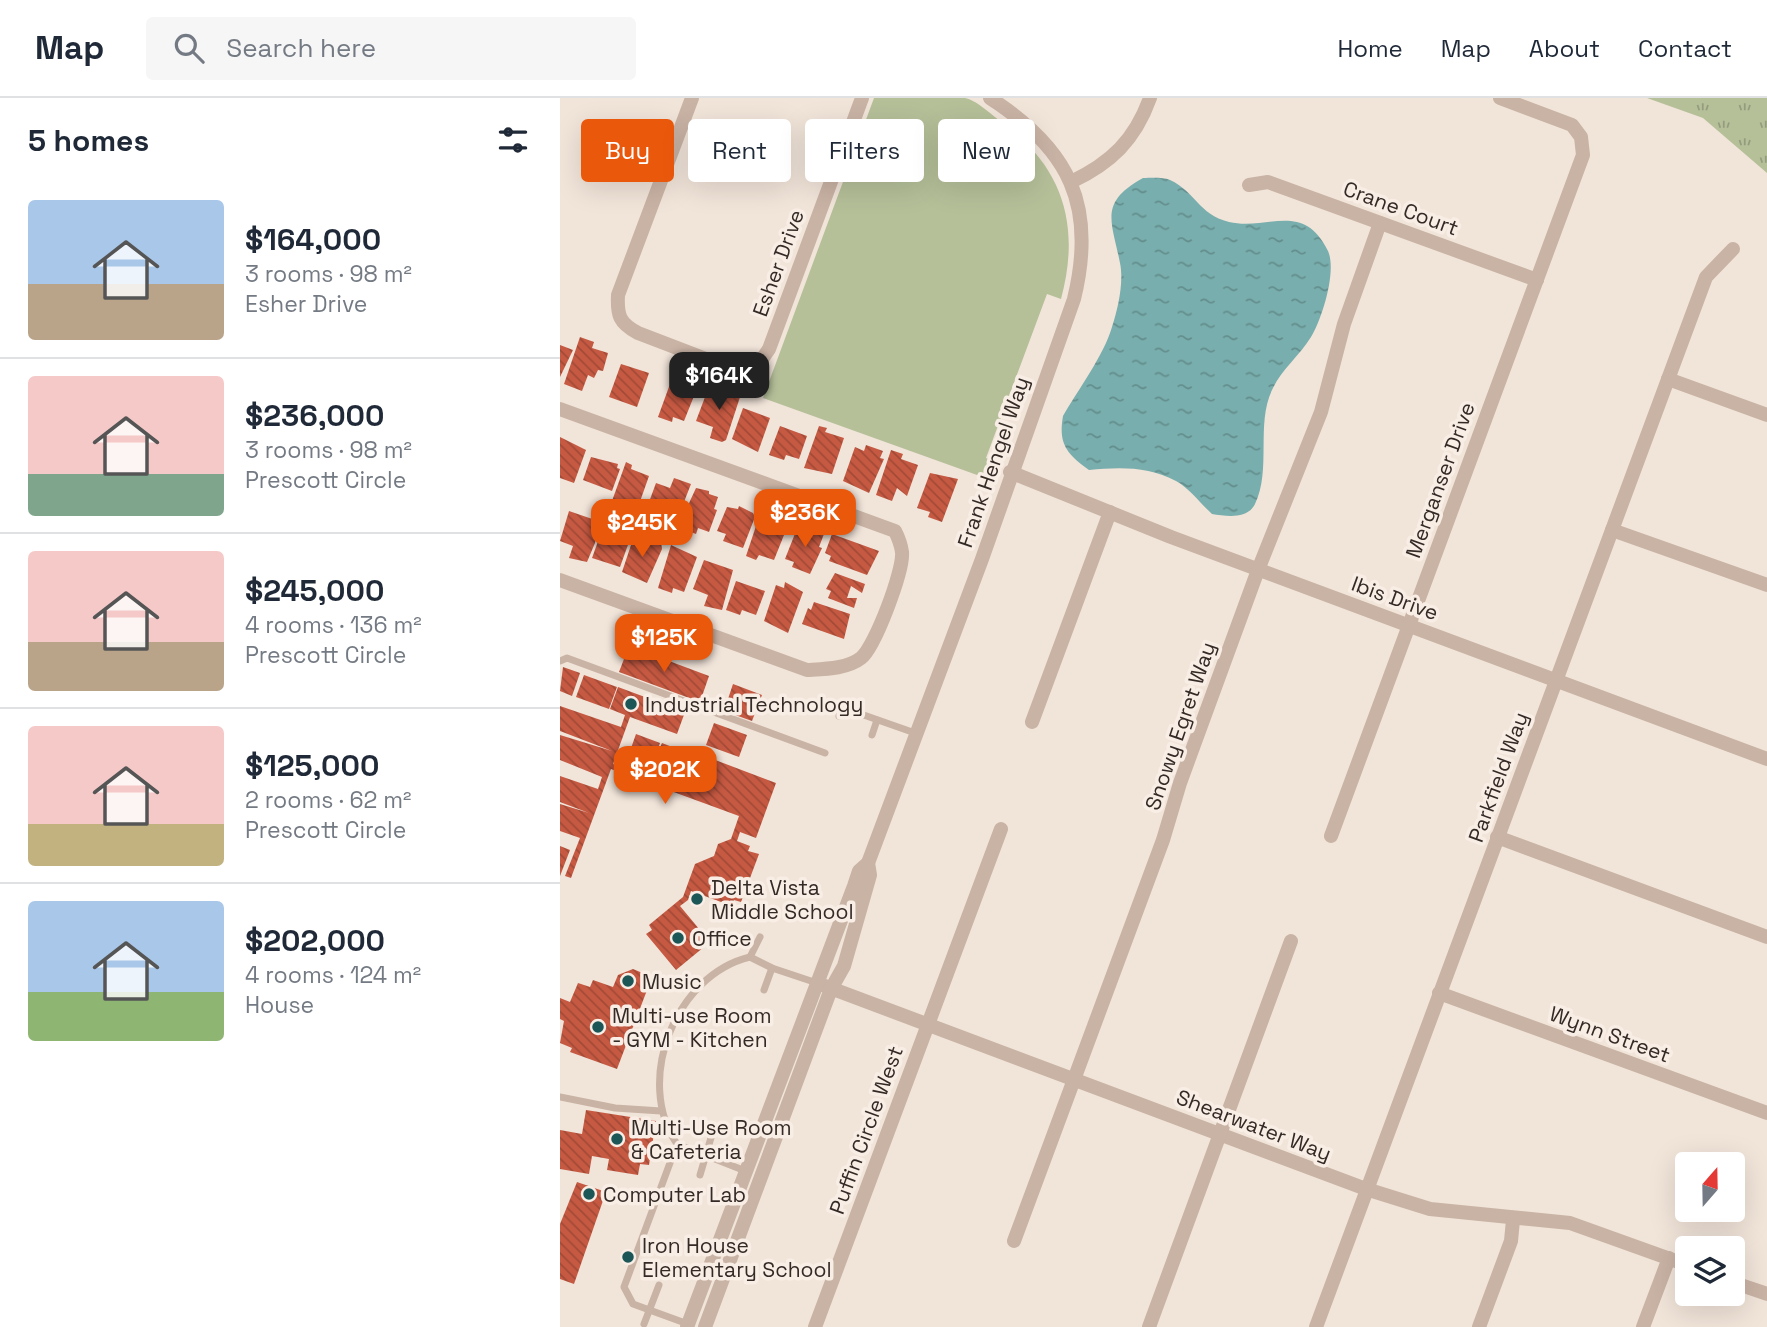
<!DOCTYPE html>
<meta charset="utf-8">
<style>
:root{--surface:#fff;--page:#f6f6f7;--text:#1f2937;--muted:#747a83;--line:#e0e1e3;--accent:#ea580c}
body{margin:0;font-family:"Space Grotesk",sans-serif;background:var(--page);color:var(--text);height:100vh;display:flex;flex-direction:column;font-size:26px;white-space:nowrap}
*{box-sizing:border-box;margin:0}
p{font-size:23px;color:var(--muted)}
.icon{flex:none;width:38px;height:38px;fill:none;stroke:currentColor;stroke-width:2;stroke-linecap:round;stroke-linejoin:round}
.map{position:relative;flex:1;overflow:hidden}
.details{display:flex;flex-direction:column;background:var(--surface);width:560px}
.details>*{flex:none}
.banner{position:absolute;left:21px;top:21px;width:665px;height:63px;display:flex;gap:14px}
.needle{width:46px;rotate:20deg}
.controls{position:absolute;left:1115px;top:1054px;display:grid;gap:14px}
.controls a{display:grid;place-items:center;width:70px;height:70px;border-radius:7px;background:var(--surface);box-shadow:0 7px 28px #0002;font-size:35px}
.price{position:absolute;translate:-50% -60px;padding:0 16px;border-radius:14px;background:var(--accent);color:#fff;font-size:23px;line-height:46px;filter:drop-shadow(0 2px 4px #0008)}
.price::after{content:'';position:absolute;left:50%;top:42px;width:21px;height:16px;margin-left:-10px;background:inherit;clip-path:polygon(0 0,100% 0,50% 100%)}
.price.active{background:#222;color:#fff}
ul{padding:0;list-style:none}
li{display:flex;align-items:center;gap:21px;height:175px;padding:0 28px}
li+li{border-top:2px solid var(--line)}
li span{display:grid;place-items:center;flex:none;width:196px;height:140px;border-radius:7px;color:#555}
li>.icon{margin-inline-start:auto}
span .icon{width:84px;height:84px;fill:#fffc;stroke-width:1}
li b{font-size:30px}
h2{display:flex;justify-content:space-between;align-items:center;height:84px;padding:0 28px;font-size:30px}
.chip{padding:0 24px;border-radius:7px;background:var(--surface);box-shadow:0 7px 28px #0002;font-size:24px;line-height:63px}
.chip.active{background:var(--accent);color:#fff}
header{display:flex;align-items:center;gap:42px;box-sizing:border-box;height:98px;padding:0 35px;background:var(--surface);border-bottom:2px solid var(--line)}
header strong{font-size:33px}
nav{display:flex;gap:38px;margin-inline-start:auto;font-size:24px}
.search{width:490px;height:63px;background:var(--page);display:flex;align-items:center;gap:18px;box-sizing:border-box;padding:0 24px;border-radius:7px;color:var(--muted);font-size:26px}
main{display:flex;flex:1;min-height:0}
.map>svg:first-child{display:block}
.grass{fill:url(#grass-tufts)}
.park{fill:#b5c099}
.water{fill:url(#water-ripples)}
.building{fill:url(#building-back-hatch)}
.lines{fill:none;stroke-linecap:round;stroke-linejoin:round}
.service{stroke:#c9b3a5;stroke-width:7}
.minor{stroke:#c9b3a5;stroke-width:14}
.poi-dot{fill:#1c5656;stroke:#f9eee5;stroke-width:2.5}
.labels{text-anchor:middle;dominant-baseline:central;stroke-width:7;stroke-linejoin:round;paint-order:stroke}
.street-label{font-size:21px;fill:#342a26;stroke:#f9eee5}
.poi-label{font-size:21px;fill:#342a26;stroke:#f9eee5;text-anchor:start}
</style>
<header>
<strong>Map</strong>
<div class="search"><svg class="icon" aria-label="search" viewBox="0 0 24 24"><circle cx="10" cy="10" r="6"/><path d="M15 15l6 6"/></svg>Search here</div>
<nav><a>Home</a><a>Map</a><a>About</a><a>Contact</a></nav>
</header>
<main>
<section class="details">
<h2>5 homes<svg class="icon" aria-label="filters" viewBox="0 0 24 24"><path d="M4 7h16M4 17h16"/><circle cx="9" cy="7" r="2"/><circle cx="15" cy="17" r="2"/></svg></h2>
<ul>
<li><span style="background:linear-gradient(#a9c7e8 60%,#b9a48a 0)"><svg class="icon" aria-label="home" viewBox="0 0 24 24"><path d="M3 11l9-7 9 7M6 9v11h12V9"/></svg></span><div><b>$164,000</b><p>3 rooms · 98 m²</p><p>Esher Drive</p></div></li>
<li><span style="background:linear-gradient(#f6c9c9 70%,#7fa58c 0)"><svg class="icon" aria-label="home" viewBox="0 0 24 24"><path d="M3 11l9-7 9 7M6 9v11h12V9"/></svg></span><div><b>$236,000</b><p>3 rooms · 98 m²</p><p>Prescott Circle</p></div></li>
<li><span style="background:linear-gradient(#f6c9c9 65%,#b9a48a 0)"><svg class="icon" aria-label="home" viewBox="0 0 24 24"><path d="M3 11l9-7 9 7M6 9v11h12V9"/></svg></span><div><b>$245,000</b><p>4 rooms · 136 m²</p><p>Prescott Circle</p></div></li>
<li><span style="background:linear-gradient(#f6c9c9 70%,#c2b280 0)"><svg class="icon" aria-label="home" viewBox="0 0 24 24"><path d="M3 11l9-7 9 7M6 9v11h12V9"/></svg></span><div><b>$125,000</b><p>2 rooms · 62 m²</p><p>Prescott Circle</p></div></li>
<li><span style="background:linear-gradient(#a9c7e8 65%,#8fb573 0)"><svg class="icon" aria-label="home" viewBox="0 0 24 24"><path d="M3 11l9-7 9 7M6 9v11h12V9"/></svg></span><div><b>$202,000</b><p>4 rooms · 124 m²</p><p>House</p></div></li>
</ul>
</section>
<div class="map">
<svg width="1207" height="1229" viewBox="0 0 1207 1229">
<defs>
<pattern id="grass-tufts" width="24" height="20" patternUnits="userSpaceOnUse" patternTransform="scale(1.75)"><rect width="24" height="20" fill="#b5c099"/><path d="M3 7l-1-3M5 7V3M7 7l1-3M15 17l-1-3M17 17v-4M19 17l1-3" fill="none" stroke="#949c7d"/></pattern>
<pattern id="water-ripples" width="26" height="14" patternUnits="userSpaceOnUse" patternTransform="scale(1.75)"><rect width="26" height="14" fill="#78aead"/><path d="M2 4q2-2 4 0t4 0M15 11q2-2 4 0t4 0" fill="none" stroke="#638e8d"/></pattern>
<pattern id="building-back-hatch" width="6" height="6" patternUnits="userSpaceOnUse" patternTransform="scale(1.75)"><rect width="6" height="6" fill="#c65942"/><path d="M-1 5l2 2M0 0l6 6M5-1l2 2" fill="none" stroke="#a24a37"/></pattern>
</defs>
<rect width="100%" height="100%" fill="#f1e4d9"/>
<!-- grass -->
<path class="grass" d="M1087,0H1207V75L1143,20Z"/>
<!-- park -->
<path class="park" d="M314,0C343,0 376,0 405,0C416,2 431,16 440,23C503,68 521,127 501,201L487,196L426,360L437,365L431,382L203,300Z"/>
<!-- water -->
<path class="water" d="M583,80C591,80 603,79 610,82C636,94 638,116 669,124C708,133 743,102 768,153C777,173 762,221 751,239C740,257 722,271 713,290C695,325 712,371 695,406C687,422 666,418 652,416C641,406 629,390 616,383C589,368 558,369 529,372C507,356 498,346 503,318C518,292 544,257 552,229C558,211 564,184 560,165C552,123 538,105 583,80Z"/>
<!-- building -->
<g class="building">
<path d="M20,239L34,244L32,250L48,255L43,273L38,272L34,280L28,277L22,293L4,286Z"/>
<path d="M0,247L13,252L0,279Z"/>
<path d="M61,266L89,275L77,309L49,299Z"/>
<path d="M114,275L123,278L121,281L138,288L124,323L113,319L112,324L98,319Z"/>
<path d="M160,289L181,296L166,342L162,344L150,340L153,329L136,323L148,291L158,294Z"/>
<path d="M183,310L210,320L198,354L172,341Z"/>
<path d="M220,328L247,338L239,361L226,357L224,362L209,357Z"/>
<path d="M259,328L267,330L265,334L284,340L272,376L244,370Z"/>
<path d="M0,339L26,352L14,385L0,380Z"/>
<path d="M306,347L323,353L320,360L324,361L309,395L283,383L295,349L304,353Z"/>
<path d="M331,352L343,356L341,361L358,367L347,398L337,390L332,403L316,397Z"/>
<path d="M31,359L58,366L57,370L60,371L52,393L23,382Z"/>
<path d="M66,364L72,367L71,371L89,378L77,412L52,403Z"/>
<path d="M370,375L398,381L382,424L368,419L370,414L357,410Z"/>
<path d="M114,380L131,386L115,427L85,415L96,385L110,390Z"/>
<path d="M136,390L149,393V396L158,399L154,411L157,412L149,434L138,430L136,436L118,429Z"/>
<path d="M179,408L193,415L195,419L183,450L163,443L166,436L157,433L167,409L178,411Z"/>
<path d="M202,410L216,415L218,418L215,428L226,432L214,462L199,457L196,462L186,458Z"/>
<path d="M9,413L38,423L35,445L27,464L9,460L13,448L0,443Z"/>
<path d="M238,428L264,436L259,449L262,450L250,476L232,469L234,464L225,461Z"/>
<path d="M41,435L69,444L60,469L32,460Z"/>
<path d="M272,436L319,453L307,477L269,463L271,458L265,455Z"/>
<path d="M86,439L101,444L102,451L87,485L62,474L73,441L85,445Z"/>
<path d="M111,447L137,459L124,494L113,490L112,495L98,490Z"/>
<path d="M144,462L173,472L162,512L144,508L148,497L133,491Z"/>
<path d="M275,475L305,486L302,495L291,488L287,500H297L294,510L268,500L271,493L266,491Z"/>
<path d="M176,483L205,493L196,517L182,512L180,517L166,512Z"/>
<path d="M225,484L243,494L228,535L204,523L216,487L224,490Z"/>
<path d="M254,504L290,516L284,541L242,526L248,510L251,512Z"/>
<path d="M69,548L149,578L140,604L59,574Z"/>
<path d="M3,569L20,575L12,598L0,593Z"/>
<path d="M24,577L57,589L49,611L16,599Z"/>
<path d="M173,586L202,597L192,623L164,613Z"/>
<path d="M58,589L125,614L117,636L70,619L53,666L64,670L76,636L100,645L87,679L102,645L125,654L113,688L123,692L132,670L137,672L142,657L216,685L196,740L180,734L177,743L190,748L188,753L199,756L181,804L174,802L172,808L131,793L128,802L120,808L150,844L116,872L86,836L92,832L89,827L123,799L135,766L154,758L158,746L171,741L179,718L51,671L11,780L5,778L20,740L0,733V706L29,715L0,704V678L38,691L42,679L0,662V637L52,653L0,633V608L61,629L65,617L50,611Z"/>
<path d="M154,625L187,637L179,659L146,647Z"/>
<path d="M0,748L10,752L0,778Z"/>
<path d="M73,871L92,879L57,971L10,954L12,950L0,945L4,923L0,921V900L10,904L18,885L30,889L33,882L53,889L58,877Z"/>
<path d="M26,1012L96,1023L89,1067L80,1066L78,1077L47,1072L49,1061L32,1058L29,1076L0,1071V1032L22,1036Z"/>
<path d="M17,1084L46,1094L14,1186L0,1181V1126Z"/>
</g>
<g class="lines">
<!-- service -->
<g class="service">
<path d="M0,563L7,560L265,655"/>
<path d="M279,618L281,609L355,635"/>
<path d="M312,637L317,622"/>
<path d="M190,859L200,839"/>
<path d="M204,892L212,870"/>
<path d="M0,999L55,1010L101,1013"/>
<path d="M117,1046L188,1074"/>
<path d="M140,1077L153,1033"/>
<path d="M84,1226L99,1187"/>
<path d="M128,1226L73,1206L64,1189L117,1046C74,983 115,877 190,859L212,870L257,885"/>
</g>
<!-- minor -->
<g class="minor">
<path d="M132,0L58,197C57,217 59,225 78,235L172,271L198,267L209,251L302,0"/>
<path d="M511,84C551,65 575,42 590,0"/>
<path d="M689,87L708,84L977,182"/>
<path d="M1108,281L1207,317"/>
<path d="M0,311L335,433C338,439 341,447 342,454C344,472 315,549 301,560C287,571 264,571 247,572L0,482"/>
<path d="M450,374L611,439L1207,661"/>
<path d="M1052,432L1207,487"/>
<path d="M472,624L550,414"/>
<path d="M771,738L1023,57L1021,39L1012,27L940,0"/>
<path d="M937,739L1207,839"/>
<path d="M257,885L806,1091L870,1111L1010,1125L1127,1167"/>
<path d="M879,895L1207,1015"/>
<path d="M454,1143L603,742L620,685L698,472L761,314L784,226L820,125"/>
<path d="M1172,1184L1207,1196"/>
<path d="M127,1229L294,788L299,773L308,765L422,461L514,201C537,107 509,51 430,0"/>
<path d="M145,1229L271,891L284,868L310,777L308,765"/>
<path d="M255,1229L441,731"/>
<path d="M589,1229L731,843"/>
<path d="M756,1229L1146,179L1173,151"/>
<path d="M919,1229L951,1143L953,1122"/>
<path d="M1083,1229L1109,1160"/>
</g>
</g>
<!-- markers -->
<g class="poi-dot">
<circle cx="71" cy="606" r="7"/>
<circle cx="137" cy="801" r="7"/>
<circle cx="118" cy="840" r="7"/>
<circle cx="68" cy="883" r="7"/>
<circle cx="38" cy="929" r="7"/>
<circle cx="57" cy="1041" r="7"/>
<circle cx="29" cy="1096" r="7"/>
<circle cx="68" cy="1159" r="7"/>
</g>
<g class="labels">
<!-- street labels -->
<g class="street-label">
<text transform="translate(841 110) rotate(20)">Crane Court</text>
<text transform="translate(218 165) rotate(-70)">Esher Drive</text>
<text transform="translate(433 364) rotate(-71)">Frank Hengel Way</text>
<text transform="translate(880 382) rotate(-70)">Merganser Drive</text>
<text transform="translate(835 500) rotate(20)">Ibis Drive</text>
<text transform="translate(620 628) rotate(-71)">Snowy Egret Way</text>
<text transform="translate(938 679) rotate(-70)">Parkfield Way</text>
<text transform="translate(1050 936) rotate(20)">Wynn Street</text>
<text transform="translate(694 1027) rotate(21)">Shearwater Way</text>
<text transform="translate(306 1032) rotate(-70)">Puffin Circle West</text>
</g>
<!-- poi labels -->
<g class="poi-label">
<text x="85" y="606">Industrial Technology</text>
<text x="151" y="789">Delta Vista<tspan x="151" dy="24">Middle School</tspan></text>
<text x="132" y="840">Office</text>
<text x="82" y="883">Music</text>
<text x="52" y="917">Multi-use Room<tspan x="52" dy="24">- GYM - Kitchen</tspan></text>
<text x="71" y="1029">Multi-Use Room<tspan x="71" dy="24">&amp; Cafeteria</tspan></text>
<text x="43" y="1096">Computer Lab</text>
<text x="82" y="1147">Iron House<tspan x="82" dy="24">Elementary School</tspan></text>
</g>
</g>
</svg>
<div class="controls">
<a><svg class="needle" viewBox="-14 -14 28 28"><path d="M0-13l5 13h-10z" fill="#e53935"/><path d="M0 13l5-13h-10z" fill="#747a83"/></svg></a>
<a><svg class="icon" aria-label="layers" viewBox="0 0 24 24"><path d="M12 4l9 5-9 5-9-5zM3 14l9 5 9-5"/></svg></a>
</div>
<b class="price active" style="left:159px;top:314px">$164K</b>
<b class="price" style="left:245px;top:451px">$236K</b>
<b class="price" style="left:82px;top:461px">$245K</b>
<b class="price" style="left:104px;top:576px">$125K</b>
<b class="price" style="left:105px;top:708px">$202K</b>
<div class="banner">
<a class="chip active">Buy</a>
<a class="chip">Rent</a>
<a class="chip">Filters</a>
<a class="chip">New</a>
</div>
</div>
</main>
